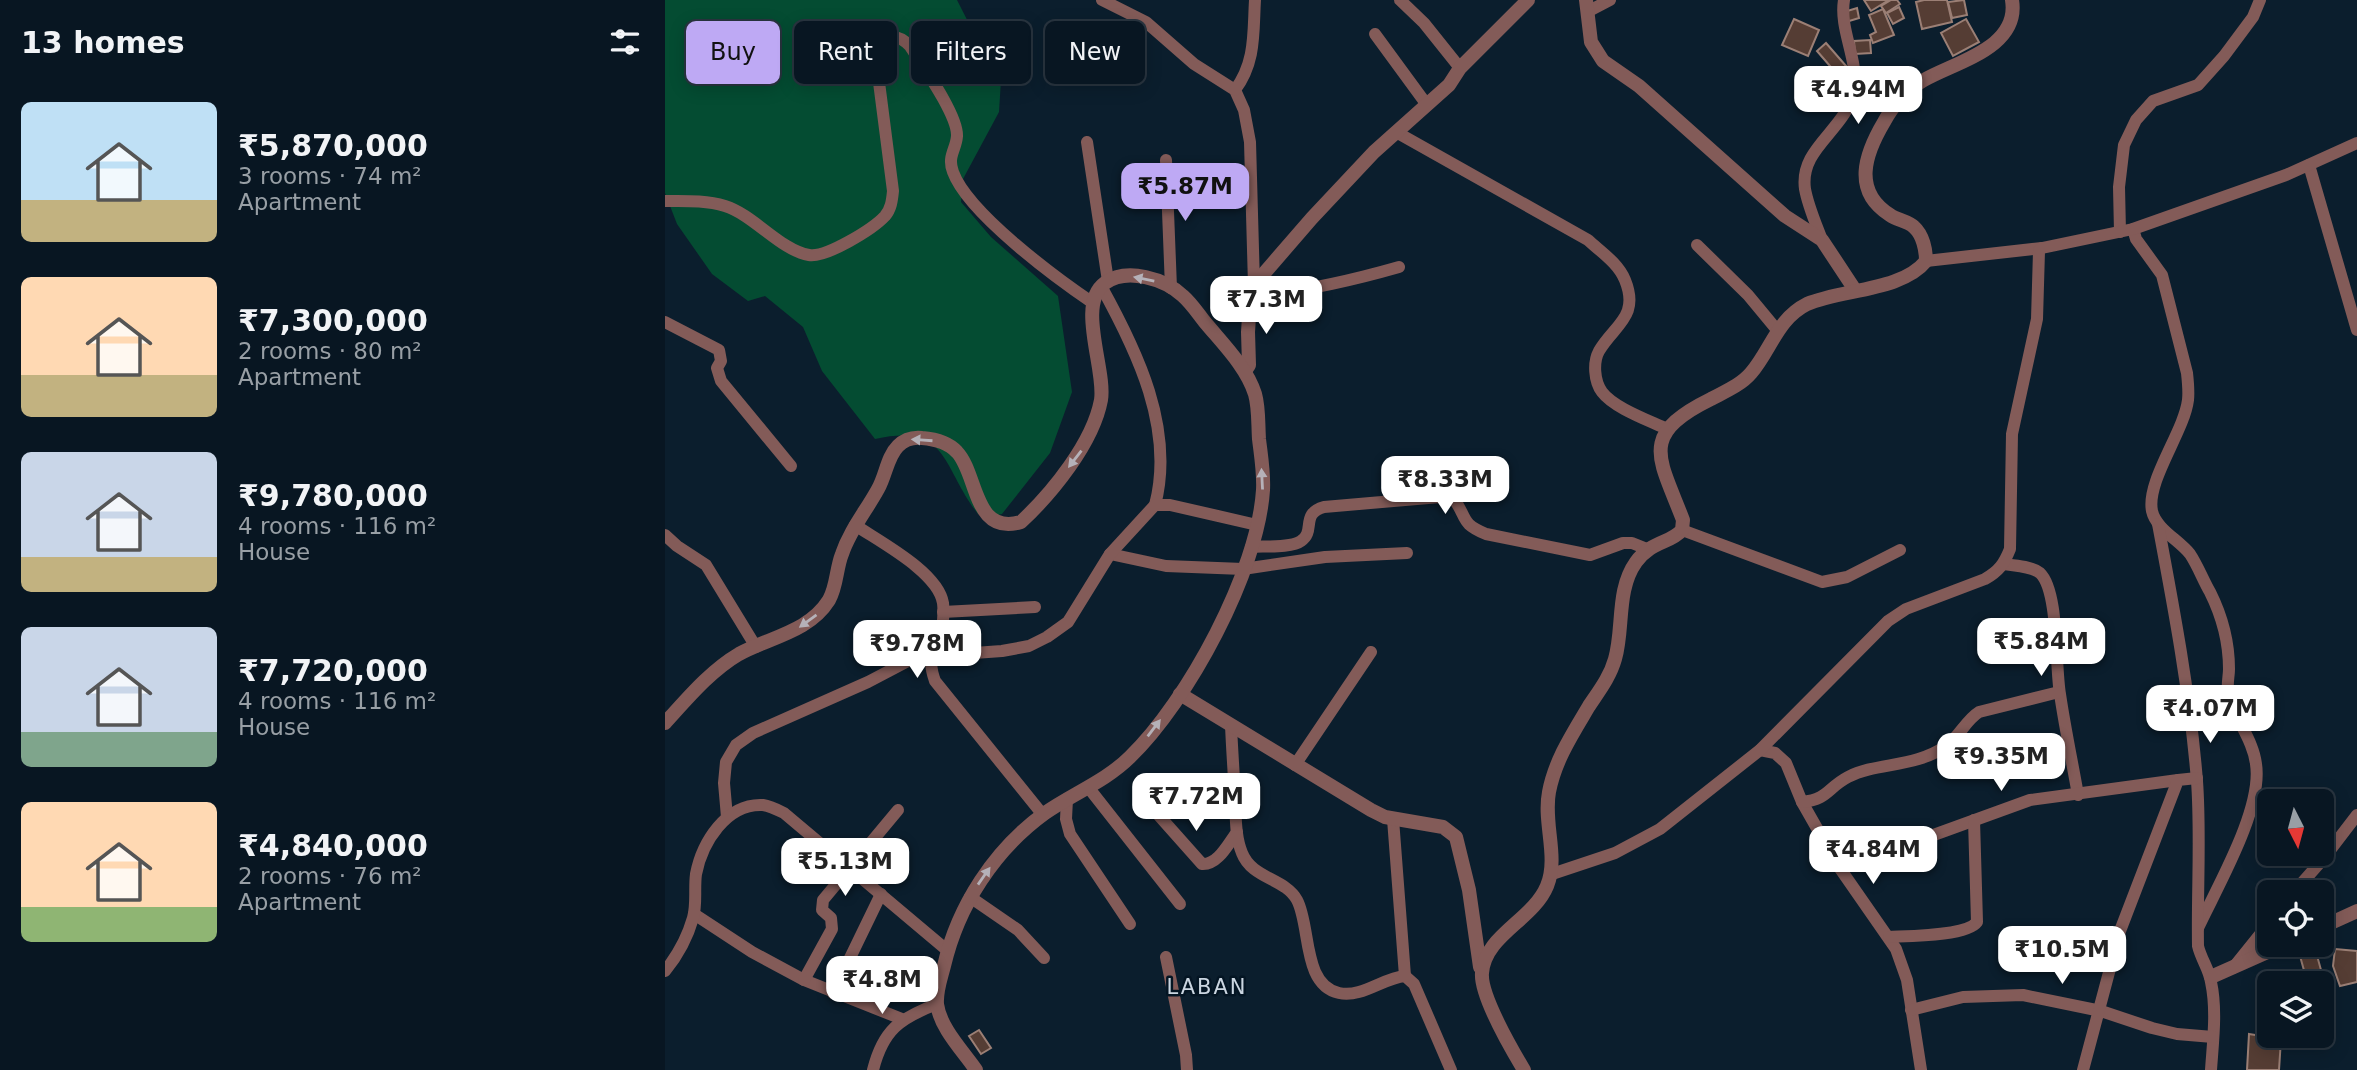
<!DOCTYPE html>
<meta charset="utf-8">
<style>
:root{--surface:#081622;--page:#111f2a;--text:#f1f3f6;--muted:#989fa5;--line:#293540;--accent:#bea9f4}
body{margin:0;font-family:"DejaVu Sans",sans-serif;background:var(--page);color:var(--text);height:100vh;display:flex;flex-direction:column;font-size:26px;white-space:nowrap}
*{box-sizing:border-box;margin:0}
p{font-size:23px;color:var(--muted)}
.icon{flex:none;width:38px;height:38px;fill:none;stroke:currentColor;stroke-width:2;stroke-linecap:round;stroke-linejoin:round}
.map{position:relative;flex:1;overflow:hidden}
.side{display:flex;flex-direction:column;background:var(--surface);width:665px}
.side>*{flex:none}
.guide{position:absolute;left:21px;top:21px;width:665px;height:63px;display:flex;gap:14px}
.needle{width:46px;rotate:174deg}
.controls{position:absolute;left:1592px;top:789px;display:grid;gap:14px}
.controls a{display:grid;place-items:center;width:77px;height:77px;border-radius:10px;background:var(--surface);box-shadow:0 4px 18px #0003,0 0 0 2px var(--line);font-size:35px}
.price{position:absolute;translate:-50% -60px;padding:0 16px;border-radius:14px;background:#fff;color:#222;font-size:23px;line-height:46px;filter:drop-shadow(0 2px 4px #0008)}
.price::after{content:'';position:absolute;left:50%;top:42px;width:21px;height:16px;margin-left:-10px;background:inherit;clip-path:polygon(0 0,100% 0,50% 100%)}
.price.active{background:var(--accent);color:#111}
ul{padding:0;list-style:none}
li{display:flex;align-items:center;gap:21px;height:175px;padding:0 21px}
li span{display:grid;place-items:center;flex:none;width:196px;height:140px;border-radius:10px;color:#555}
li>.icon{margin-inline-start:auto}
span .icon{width:84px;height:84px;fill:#fffc;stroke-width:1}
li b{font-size:30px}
h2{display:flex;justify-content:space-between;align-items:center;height:84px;padding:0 21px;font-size:30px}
.tag{padding:0 24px;border-radius:10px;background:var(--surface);box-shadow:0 4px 18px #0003,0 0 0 2px var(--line);font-size:24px;line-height:63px}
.tag.active{background:var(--accent);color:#111}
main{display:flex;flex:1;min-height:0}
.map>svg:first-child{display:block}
.green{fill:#044c32}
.building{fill:#553d34;stroke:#9b7f75;stroke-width:2}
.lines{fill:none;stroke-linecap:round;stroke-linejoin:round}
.minor{stroke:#835b58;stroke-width:12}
.tertiary{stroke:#835b58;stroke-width:14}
.oneway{fill:#b5b1b8}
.labels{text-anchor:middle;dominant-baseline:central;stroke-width:5;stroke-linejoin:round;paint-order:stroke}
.neighbourhood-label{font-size:21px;letter-spacing:2px;fill:#cbd6e1;stroke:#041523}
</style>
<main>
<section class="side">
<h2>13 homes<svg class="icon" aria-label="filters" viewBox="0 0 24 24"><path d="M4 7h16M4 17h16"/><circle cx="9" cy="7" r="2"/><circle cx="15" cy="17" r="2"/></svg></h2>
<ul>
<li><span style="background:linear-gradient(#bfe0f5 70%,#c2b280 0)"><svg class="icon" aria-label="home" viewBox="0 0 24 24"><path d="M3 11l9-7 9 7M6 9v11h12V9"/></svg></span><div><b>₹5,870,000</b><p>3 rooms · 74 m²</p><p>Apartment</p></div></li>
<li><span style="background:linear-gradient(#ffd9b3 70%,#c2b280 0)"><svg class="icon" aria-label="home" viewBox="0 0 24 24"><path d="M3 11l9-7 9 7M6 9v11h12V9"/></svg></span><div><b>₹7,300,000</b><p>2 rooms · 80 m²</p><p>Apartment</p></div></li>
<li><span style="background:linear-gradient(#c9d6e8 75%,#c2b280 0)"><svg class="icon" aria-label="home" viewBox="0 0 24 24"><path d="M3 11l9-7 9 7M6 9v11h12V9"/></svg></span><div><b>₹9,780,000</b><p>4 rooms · 116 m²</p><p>House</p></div></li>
<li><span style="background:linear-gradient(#c9d6e8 75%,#7fa58c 0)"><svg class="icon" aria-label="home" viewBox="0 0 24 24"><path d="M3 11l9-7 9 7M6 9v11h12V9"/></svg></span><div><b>₹7,720,000</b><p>4 rooms · 116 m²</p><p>House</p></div></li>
<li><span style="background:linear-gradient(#ffd9b3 75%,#8fb573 0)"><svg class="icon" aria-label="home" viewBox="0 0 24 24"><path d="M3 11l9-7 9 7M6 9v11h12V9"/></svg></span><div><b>₹4,840,000</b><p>2 rooms · 76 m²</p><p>Apartment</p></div></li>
</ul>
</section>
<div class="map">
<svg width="1692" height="1070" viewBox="0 0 1692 1070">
<rect width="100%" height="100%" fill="#0b1e2d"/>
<!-- green -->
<path class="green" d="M0,0H292L324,63L336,80L334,112L298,179L296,202L326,237L393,296L407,392L385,453L337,514L325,517L313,514C276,466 284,423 210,439L157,371L138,327L100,296L83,301L47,274L12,224L0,193Z"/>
<!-- building -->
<g class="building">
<path d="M1199,0H1224L1206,11Z"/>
<path d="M1226,0H1232L1235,4L1221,13L1216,6Z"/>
<path d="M1259,0H1282L1287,22L1257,29L1251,2Z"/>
<path d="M1299,0L1302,15L1287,18L1283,2Z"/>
<path d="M1234,7L1239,18L1228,24L1222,13Z"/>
<path d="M1192,8L1194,18L1181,22L1179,12Z"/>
<path d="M1218,9L1229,35L1208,43L1205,35L1211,32L1204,15Z"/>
<path d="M1129,19L1154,30L1143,56L1117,45Z"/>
<path d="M1301,19L1314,42L1288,56L1276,33Z"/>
<path d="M1205,40L1206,53L1190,54L1189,41Z"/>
<path d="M1161,43L1188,74L1161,97L1142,75L1151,67L1157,73L1165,66L1152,51Z"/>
<path d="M1670,949L1692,951V982L1675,986L1668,966Z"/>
<path d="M1651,952L1656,970L1640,974L1635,956Z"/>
<path d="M314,1030L326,1048L316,1054L304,1036Z"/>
<path d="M1584,1034L1616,1039L1614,1070H1582Z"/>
</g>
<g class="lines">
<!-- minor -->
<g class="minor">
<path d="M437,0L481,22L529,64L570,90L579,110L585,142L589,285"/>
<path d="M735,0L759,23L795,68"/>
<path d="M924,11L945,0"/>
<path d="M710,34L762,105"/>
<path d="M570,90C591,62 588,33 590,0"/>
<path d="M731,132L923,240C936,252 953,263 960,280C975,317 949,325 934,351C928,362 929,381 937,392C949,408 983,420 1002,429"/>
<path d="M422,142L443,281"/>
<path d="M501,160L506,288"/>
<path d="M1644,165L1692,330"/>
<path d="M0,201C20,201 41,200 60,206C89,215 115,250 144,255C161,258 208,229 220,216C226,209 227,201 228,191L211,59C214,38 228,29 245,46C257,65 293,115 292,136C291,150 282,156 288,172C303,213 391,278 428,303"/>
<path d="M1468,229L1471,239L1497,275L1522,373C1523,382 1524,391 1523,400C1519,432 1481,481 1487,511C1491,529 1514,540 1525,554C1533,566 1538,580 1545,592C1557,616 1564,641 1564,669C1564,676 1562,683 1563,690C1567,716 1588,738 1591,764C1598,809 1552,887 1533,928"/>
<path d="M1455,232L1454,187L1459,145L1471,120L1488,101L1533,85L1559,56L1588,17L1595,0"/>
<path d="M1157,240C1151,224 1143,206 1140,189C1134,147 1182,130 1189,90C1194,60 1174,30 1179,0"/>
<path d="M1032,245L1083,295L1112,330"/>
<path d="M1261,261L1377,248"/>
<path d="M436,286C472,351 510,429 490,505"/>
<path d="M587,296C638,292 685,281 734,267"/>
<path d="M0,322L54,350L56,361L52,368L56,381L126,466"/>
<path d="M1493,524C1509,609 1525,694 1532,781C1536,836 1532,891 1533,946C1536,959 1544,969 1546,982C1552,1010 1548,1041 1546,1070"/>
<path d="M190,525C215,542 273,572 278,603C279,611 278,622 277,630C273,656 260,653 270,681L378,815"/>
<path d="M1017,530L1157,582L1182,577L1235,550"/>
<path d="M0,535L12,546L41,565L91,647"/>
<path d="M586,547C597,546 627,548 636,541C651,531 635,514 659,507L775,497L789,499C803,519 795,523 821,534L925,555L958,543H967L982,549"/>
<path d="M445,554L501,566L578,569L660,557L742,553"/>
<path d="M1339,564C1350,566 1366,566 1375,573C1394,591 1390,666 1395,694C1400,728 1407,761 1413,795"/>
<path d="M278,612L370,607"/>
<path d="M566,725C567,750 569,775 570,800C571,817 570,836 577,853C587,879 620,878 632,900C646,926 637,985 674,993C697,998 718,978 740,976L749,984L786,1070"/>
<path d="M1095,750L1110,753L1121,763L1137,802L1174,867L1231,949L1242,980L1256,1070"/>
<path d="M630,765L706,652"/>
<path d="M423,787L515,904"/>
<path d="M402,799L401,819L405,834L465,924"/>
<path d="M1137,802C1164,799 1162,788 1183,777C1212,762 1250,768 1281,746C1294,737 1301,720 1314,712L1394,692"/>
<path d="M489,810L537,864C553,865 563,844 572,832"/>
<path d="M62,817L59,783L61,762L71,745L88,733L203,682L243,661L267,656L337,651L364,646L382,637L403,622L445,554L490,505H505L592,525"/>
<path d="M728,819L740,976"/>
<path d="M1174,867L1241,845L1365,800L1513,780"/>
<path d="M887,874L950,853L995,829L1095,750L1223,621L1241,609L1320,579C1334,571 1339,564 1345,549L1347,434L1372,319L1374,251L1377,248L1468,229L1621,175L1692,143"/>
<path d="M1629,892L1659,858L1692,815"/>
<path d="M305,897L353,930L379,958"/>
<path d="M29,914L87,952L139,980L237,1019"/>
<path d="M1224,937C1243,936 1302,936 1312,922L1309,820"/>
<path d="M501,957L521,1055L522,1070"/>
<path d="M1568,968L1605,922"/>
<path d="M0,971C13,955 22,939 28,918C32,904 29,889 31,874C37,843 61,803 98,805C105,806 113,810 119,813L283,951"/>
<path d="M139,980L167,929L166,918L157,910L158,900L233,810"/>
<path d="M168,993L216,894"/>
<path d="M1246,1010L1298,997L1358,995L1436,1011L1487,1028L1512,1034L1548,1037"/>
<path d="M208,1070C218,1030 235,1018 272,1004"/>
<path d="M1418,1070L1455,931L1513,780L1532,778"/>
</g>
<!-- tertiary -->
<g class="tertiary">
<path d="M921,0L926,42L938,61L974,86L1120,216L1157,240L1190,290"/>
<path d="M580,371L584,365L583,332L585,302L589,285L647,218L709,152L784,85L795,68L863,0"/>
<path d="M515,694L706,810L720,817L778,827L791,837L804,890L815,967"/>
<path d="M0,723C22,699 45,671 74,654C105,637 144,632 164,600C172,586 171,569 177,554C185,530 201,511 213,489C221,475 222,457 233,446C240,439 248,437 257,438C269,439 284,443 292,452C313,474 308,536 356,522C387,493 428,443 436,400C441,369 411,304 440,283C462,267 500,279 518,296C526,303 532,312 539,321C557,343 581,366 590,394C594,408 593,424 594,439C596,456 599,473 598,490C593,571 523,701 465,757C441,781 407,794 380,813C329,850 293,906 279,966C276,978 271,991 272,1004C275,1028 298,1051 311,1070"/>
<path d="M1657,927L1692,911"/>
<path d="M1546,977L1618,945"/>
<path d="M859,1070C847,1050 815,995 817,973C820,935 868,920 882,886C894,857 878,823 884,792C890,760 908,733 924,706C934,691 945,677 950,659C959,628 951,590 971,562C987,540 1005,544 1017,530L1018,520C994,457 973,435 1046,399C1059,392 1076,385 1086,373C1106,350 1112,319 1142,304C1177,289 1237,291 1261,261C1261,250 1258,235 1249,227C1243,221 1232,220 1225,215C1187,191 1200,154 1219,122C1228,105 1243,89 1259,80C1290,62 1355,48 1347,0"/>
</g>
</g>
<!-- one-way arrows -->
<defs><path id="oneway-solid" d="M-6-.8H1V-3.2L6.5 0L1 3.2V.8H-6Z" transform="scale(1.75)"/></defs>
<g class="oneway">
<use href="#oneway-solid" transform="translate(479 279) rotate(-169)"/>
<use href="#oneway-solid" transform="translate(257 440) rotate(-176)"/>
<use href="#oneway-solid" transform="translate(410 459) rotate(128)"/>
<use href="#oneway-solid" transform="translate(597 479) rotate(-93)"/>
<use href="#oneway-solid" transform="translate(143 621) rotate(144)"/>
<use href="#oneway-solid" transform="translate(489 728) rotate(-53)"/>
<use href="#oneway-solid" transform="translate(319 876) rotate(-55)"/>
</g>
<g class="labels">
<!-- neighbourhood labels -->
<g class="neighbourhood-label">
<text x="542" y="987">LABAN</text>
</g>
</g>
</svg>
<div class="controls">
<a><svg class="needle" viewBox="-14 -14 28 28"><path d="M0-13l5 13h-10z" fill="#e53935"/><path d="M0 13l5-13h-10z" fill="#989fa5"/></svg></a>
<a><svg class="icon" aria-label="locate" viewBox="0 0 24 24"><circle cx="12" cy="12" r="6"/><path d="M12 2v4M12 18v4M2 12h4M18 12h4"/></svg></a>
<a><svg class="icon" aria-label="layers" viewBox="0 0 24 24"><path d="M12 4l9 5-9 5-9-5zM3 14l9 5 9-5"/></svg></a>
</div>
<b class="price" style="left:1193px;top:126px">₹4.94M</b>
<b class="price active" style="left:520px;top:223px">₹5.87M</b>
<b class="price" style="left:601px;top:336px">₹7.3M</b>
<b class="price" style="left:780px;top:516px">₹8.33M</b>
<b class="price" style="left:1376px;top:678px">₹5.84M</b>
<b class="price" style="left:252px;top:680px">₹9.78M</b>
<b class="price" style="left:1545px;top:745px">₹4.07M</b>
<b class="price" style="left:1336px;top:793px">₹9.35M</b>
<b class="price" style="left:531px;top:833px">₹7.72M</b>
<b class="price" style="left:1208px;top:886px">₹4.84M</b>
<b class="price" style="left:180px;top:898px">₹5.13M</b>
<b class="price" style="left:1397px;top:986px">₹10.5M</b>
<b class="price" style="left:217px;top:1016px">₹4.8M</b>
<div class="guide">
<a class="tag active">Buy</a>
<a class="tag">Rent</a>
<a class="tag">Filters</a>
<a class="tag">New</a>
</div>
</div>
</main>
